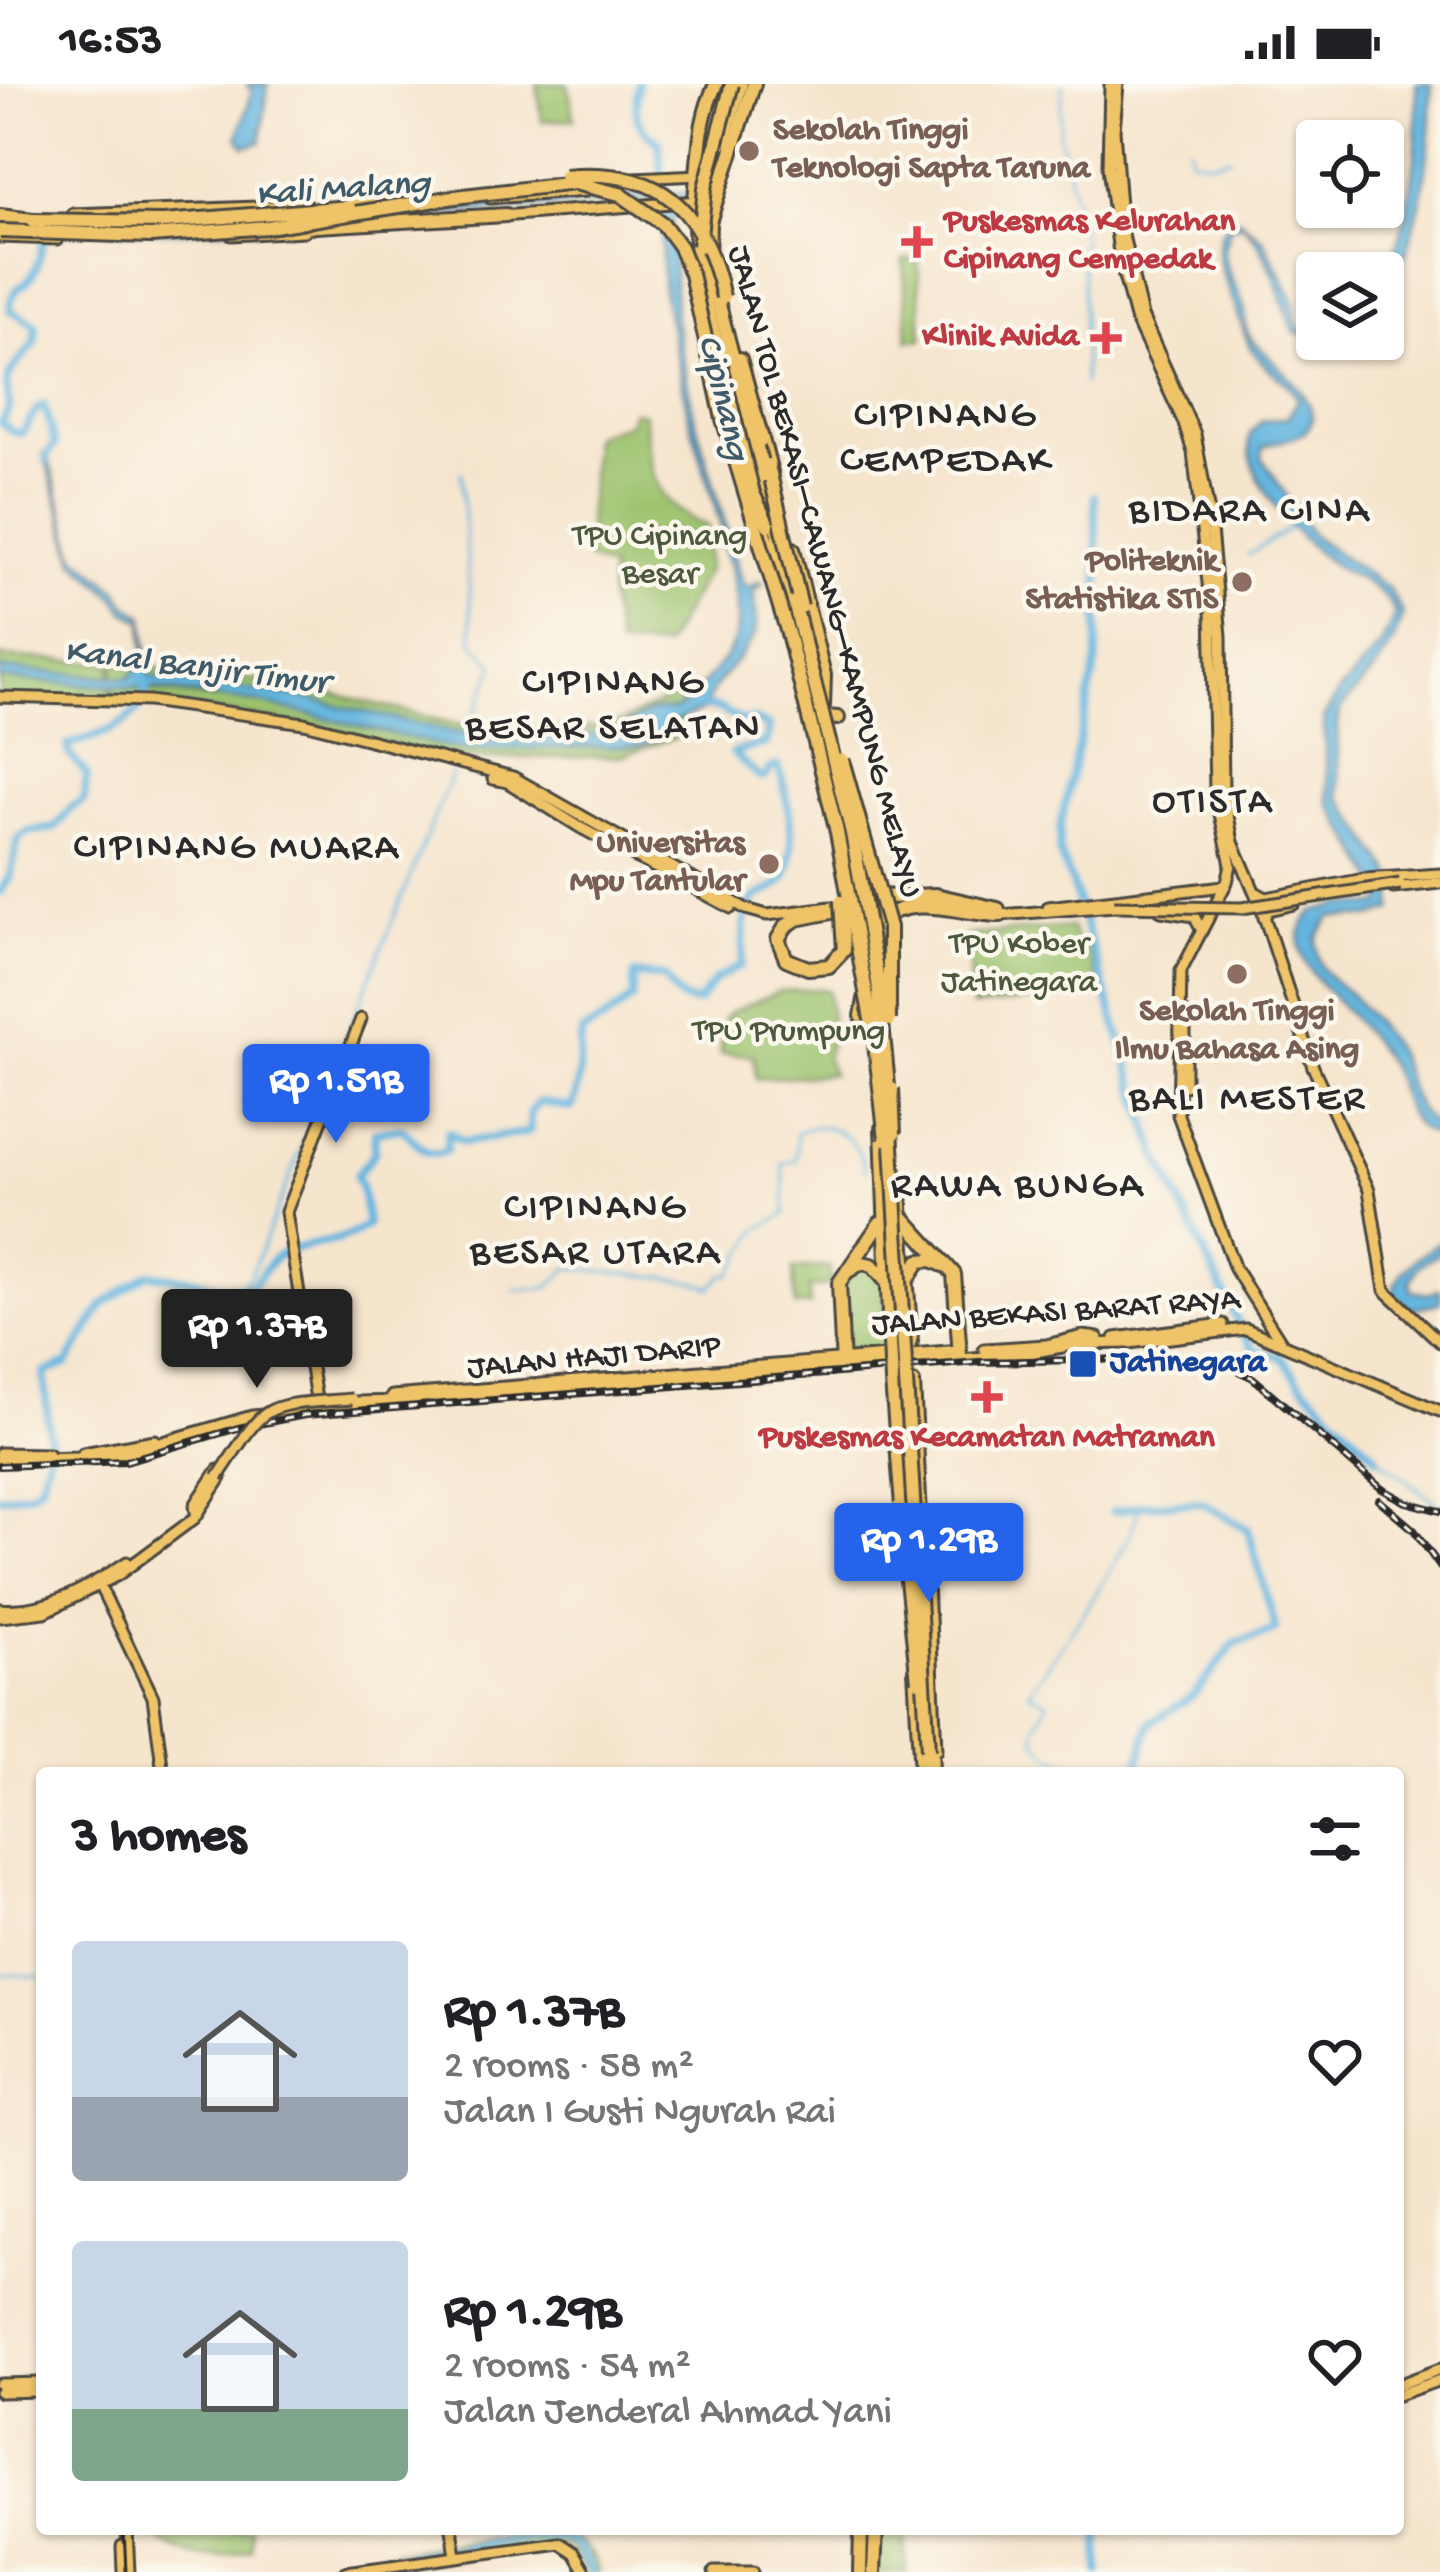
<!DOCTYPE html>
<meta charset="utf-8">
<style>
:root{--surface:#fff;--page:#f6f6f6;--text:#202124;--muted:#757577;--accent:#2563eb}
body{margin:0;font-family:"Gochi Hand",sans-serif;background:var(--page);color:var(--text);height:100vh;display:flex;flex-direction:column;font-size:45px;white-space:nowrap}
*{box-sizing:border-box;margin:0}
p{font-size:39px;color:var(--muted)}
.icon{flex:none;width:66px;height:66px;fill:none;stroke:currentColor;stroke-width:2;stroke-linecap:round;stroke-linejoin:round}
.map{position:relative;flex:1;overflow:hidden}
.panel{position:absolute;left:36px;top:1683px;width:1368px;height:768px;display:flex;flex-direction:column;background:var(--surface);border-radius:12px;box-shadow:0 3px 9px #0004}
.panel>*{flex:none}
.tools{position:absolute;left:1296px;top:36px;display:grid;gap:24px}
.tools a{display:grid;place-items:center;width:108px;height:108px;border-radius:12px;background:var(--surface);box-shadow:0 3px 9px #0004;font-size:60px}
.price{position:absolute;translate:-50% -102px;padding:0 27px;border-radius:12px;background:var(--accent);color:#fff;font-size:39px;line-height:78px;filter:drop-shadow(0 3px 6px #0008)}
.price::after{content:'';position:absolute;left:50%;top:72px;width:36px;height:27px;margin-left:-18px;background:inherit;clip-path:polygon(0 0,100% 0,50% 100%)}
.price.current{background:#222;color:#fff}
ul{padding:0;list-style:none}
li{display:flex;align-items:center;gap:36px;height:300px;padding:0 36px}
li span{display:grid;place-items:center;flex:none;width:336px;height:240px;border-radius:12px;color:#555}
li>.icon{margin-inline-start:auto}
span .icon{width:144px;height:144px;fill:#fffc;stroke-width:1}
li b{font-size:51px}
h2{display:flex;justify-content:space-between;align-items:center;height:144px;padding:0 36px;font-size:51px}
.status{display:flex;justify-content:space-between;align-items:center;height:84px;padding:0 60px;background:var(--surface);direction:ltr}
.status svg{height:33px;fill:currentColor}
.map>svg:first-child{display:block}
.green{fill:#9dc36e;stroke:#64774c;stroke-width:3}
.water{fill:#63b5df;stroke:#477085;stroke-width:3}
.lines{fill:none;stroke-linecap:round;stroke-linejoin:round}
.stream{stroke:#63b5df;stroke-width:3}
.river{stroke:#63b5df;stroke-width:8}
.major-casing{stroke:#494743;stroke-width:15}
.highway-casing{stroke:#494743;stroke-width:18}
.major{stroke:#efc469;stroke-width:9}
.highway{stroke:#efc469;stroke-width:12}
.tram{stroke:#2b2b2b;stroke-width:3}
.rail-casing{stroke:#2b2b2b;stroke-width:8}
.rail{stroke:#fbf7ec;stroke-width:3;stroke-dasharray:9;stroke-linecap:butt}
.major-bridge-casing{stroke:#494743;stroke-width:15;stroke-linecap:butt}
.highway-bridge-casing{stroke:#494743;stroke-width:18;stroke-linecap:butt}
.major-bridge{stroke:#efc469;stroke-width:9}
.highway-bridge{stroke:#efc469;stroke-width:12}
.education-dot{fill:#8d6e63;stroke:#fbf7ec;stroke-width:4.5}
.health-dot{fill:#e0444e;stroke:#fbf7ec;stroke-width:4.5}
.transit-dot{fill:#1a4fb4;stroke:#fbf7ec;stroke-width:4.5}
.labels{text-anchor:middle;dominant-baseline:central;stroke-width:9;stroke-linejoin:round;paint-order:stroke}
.education-label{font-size:33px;font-weight:bold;fill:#785e54;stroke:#fbf7ec;text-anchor:end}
.health-label{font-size:33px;font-weight:bold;fill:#be3a42;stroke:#fbf7ec;text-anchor:start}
.park-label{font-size:33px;fill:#4d593f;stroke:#fbf7ec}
.street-label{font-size:33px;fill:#2b2b2b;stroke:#fbf7ec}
.transit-label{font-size:33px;font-weight:bold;fill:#164399;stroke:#fbf7ec;text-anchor:start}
.water-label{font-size:36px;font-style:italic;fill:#3f5b6a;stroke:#fbf7ec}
.quarter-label{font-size:39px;letter-spacing:3px;fill:#2b2b2b;stroke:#fbf7ec}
</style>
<div class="status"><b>16:53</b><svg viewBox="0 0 49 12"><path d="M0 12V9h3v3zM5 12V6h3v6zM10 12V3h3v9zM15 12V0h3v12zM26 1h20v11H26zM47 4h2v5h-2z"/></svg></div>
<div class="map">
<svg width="1440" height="2488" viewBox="0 0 1440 2488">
<rect width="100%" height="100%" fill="#fbf7ec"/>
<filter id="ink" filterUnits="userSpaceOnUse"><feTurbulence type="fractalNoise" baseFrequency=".00833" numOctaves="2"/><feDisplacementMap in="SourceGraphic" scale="24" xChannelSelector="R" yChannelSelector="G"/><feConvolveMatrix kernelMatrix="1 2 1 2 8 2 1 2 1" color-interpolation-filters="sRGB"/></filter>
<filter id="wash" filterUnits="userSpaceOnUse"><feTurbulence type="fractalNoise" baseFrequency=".004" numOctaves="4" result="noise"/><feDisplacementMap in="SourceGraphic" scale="48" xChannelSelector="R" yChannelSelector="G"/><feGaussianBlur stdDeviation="2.7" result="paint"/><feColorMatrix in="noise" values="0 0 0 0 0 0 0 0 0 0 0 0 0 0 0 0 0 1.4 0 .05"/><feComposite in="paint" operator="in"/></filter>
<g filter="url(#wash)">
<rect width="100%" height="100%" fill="#f6e5cd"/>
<!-- green -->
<g class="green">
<path d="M537,0H568L574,35L542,37Z"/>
<path d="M918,175L922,255L908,256L903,176Z"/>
<path d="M633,327L644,330C650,385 650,419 707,442L708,485L665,563L618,562L610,518V485L586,474L593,351L629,339Z"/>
<path d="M0,573L112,579L109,618L0,613Z"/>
<path d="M115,579L302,602L484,647L599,643L621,638L679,610L683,651L621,672L458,675L320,643L149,617L112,619L114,602L217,615L219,604L149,593L139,587L129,594L114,593Z"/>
<path d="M1071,843L1077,859L1088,863L1100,909L972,923L967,851Z"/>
<path d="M823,905L828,907L832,950L826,973L832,990L756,995L754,971L720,970L725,934L731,928L780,907Z"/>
<path d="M857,1182L875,1184L884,1199L889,1269L848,1272L842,1202Z"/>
<path d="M829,1183L831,1202L809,1203L810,1221L795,1222L793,1185Z"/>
<path d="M147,2445H251V2466C209,2477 180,2478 147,2445Z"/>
<path d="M879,2445H905L906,2488H874Z"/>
<path d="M542,2448C572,2450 589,2457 599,2488H586L568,2462L346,2488H288L367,2472Z"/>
</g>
<!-- water -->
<g class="water">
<path d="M247,0H268L261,58L245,63L238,53L252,9Z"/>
<path d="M1416,0H1431C1433,72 1419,157 1383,220C1383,193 1395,171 1402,145C1416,97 1418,49 1416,0Z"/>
<path d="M690,108V113L672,118L675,236L694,332L742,499L749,503L761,497L762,502L755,504C751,522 762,535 754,552C741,578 712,596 705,626L676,637L657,656L639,662L461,666L260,619L155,605L0,595V585L129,594L144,576L143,537L124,527L116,514L75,478L44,370L48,372L76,472L117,505L127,521L144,532L150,593L300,613L485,655L606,650L654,626H675L685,620C732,564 746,567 732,491C730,477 722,467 724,453L689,334L663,208L660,116L175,148L0,145V138L142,144Z"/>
<path d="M1239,135L1264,156L1293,215L1296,240L1304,248L1317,250V254L1294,249C1279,211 1273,170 1242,140L1231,143C1228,152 1223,161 1224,170C1226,189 1239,206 1244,223C1247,233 1243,242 1249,251C1263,272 1320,311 1311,339C1305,357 1275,355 1262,364V374L1313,452L1388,504L1403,530L1393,559L1376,585L1341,624L1337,637L1339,711L1393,791V826L1371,833H1331L1316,855C1317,864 1317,876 1322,884C1328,894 1341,902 1350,910C1365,926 1381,945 1393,962C1410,989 1408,1030 1440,1043V1052C1399,1047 1405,1000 1384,973C1373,958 1361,943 1348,929C1324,902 1276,865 1313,828L1340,821H1381L1385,811L1329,719L1323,635L1339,608L1381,561L1395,530C1384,501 1355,495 1331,479C1298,456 1242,392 1250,350L1262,337L1288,333L1298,316C1291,299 1272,290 1260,276C1247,261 1242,243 1236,225C1226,195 1205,164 1230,136Z"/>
<path d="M1440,1157V1168L1418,1183L1410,1198L1412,1207L1428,1210L1440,1206V1219L1411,1225L1393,1209C1399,1183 1420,1173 1440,1157Z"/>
</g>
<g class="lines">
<!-- stream -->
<g class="stream">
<path d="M1063,0L1059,49L1082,150L1084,300"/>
<path d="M1189,62L1191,75L1213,77L1230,73"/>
<path d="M1383,90L1395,92L1407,117"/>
<path d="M461,388L473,558L495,581L466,652"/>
<path d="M1248,471L1295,441"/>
<path d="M215,1203L241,1201L251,1190L454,684"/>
<path d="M513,1206L548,1204L568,1184C598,1188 691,1192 711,1204L724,1190L730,1191L759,1145L786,1130L783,1080L796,1076L797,1048C803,1047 810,1043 816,1043C841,1040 862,1065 865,1086"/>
<path d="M1377,1373L1440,1422"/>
<path d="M1036,1643L1048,1618L1029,1608C1053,1573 1139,1456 1138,1422"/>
<path d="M1036,1647V1656C1051,1677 1075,1683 1098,1686"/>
<path d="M1101,1686L1110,1689"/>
<path d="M0,1890L42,1893"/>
</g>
<!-- river -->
<g class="river">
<path d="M638,0C634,27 634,43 659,58L663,113"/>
<path d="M44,153C42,164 38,183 31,193C19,207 11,204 10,226L36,241L35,259C16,282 0,290 10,323L1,339L15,349H22L38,324L44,321L55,361L46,372L47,377"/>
<path d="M1094,412L1099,496L1097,576L1060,743L1059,768L1073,803L1156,1068L1243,1249L1255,1266L1282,1273L1300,1298L1377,1373"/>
<path d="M0,808L11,791L18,755L27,748L55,744L72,723L84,716L87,691L69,670L68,661C98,651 151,638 145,596"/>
<path d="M0,1413L30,1408L41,1400L50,1363L44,1289L67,1280L104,1220L148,1190L196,1196L224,1205L251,1202C264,1191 268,1174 285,1168C314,1157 341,1161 367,1141C364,1123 364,1108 356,1092L374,1069L375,1048L401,1044C417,1056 423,1076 446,1067L448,1048L464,1058L525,1049L530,1047V1028L539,1018L571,1024C583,1001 577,973 582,948L603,937L633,914L634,891L664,893C673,907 680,920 698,918L715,896L741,881C746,859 740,836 753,817C761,806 778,807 784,795C800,770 787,709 778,682L769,685L767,692L760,694L733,669L766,659L769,643L754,636L743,638L720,625L696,621"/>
<path d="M1113,1428L1142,1421L1201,1418L1248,1445L1276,1546L1235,1559L1194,1611L1150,1639L1136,1689"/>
<path d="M1099,2445V2488"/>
<path d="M529,2454H563L573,2459"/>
<path d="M578,2463L592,2488"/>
<path d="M460,2465L524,2455"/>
<path d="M310,2488L450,2466"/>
</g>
</g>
</g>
<g filter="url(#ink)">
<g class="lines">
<defs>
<g id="major">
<path d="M1110,0L1108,83L1120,177L1135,234L1184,339L1193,368L1211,525L1215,707L1231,781L1227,798L1181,887L1178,1031L1235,1185L1281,1258"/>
<path d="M1118,0L1114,46L1122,147L1142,232L1195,350L1210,435L1221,552L1223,705L1233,758L1261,823L1313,983L1369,1106L1385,1206L1440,1258"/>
<path d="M633,94L723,90"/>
<path d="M490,114L586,107"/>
<path d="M342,119L385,114L408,119"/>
<path d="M500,132L698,117"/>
<path d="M69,142L73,130L307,121"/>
<path d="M231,151L304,147"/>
<path d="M0,153L58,155"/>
<path d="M0,613L149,617L304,639L513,693L746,825L767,831L831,823"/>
<path d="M493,695L507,698L581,744L731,824"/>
<path d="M1393,804L1440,799"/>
<path d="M1257,809L1266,814L1364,795L1440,790"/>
<path d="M1048,823L1224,802"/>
<path d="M1161,827L1194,832L1201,845"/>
<path d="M1000,831L1114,822"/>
<path d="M1264,834L1268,826L1294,820"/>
<path d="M1185,1002V929"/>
<path d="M1115,1254L1223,1240"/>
<path d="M984,1265L1046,1261L1083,1252L1098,1254"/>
<path d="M392,1312L961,1266"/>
<path d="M316,1315L286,1128L361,935"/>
<path d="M352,1318L413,1317L1024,1270L1079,1260L1129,1259L1246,1245L1440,1327"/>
<path d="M0,1369L48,1370"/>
<path d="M83,1369L155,1356"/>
<path d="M0,1375L115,1372L252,1332L360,1322"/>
<path d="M196,1428L195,1421L218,1386"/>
<path d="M98,1498L153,1613L163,1689"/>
<path d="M0,1525C46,1530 90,1502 127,1478"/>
<path d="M0,1533L45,1528L118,1491L195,1434L221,1394"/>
<path d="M930,1533L936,1666"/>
<path d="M0,2300L42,2299"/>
<path d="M1398,2301L1440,2285"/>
<path d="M0,2308L42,2307"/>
<path d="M1398,2311L1440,2296"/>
<path d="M127,2445L129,2488"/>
<path d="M452,2445L456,2472"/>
<path d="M122,2462L123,2488"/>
<path d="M346,2488L560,2459L575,2469L586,2488"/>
<path d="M714,2488H753"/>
</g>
<g id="highway">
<path d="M716,0C701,31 700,58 697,91C689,170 704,211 724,286"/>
<path d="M754,0L709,138L708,179L782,461"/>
<path d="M723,58L741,0"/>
<path d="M0,132L33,136"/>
<path d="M299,143L506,131"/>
<path d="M740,275L771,388"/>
<path d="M761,433L781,506"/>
<path d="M777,457L794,518"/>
<path d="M793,465L824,591L823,622"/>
<path d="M806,601L854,791"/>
<path d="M826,633L838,634"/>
<path d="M867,782L885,898"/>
<path d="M876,809L890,813L935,811L998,825"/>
<path d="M857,811L868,892"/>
<path d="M880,836C914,809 962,831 1001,831"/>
<path d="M786,842L797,835L841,826"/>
<path d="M862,932L866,910"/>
<path d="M882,1044L890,1258"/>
<path d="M900,1109L911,1258"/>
<path d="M903,1133L954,1190L960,1272"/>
<path d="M850,1186L861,1179L872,1181L886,1197"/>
<path d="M909,1193L919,1177L932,1176L943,1181"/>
<path d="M843,1282L839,1199L880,1139"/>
<path d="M892,1298L903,1434"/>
<path d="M913,1299L923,1489"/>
<path d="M925,1482L927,1535"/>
<path d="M915,1586L921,1689"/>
<path d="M931,1659L932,1689"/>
<path d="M860,2488L861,2445"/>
<path d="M874,2488L876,2445"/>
</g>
</defs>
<!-- major casing -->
<use href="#major" class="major-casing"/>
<!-- highway casing -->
<use href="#highway" class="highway-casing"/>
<!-- major -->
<use href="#major" class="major"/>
<!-- highway -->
<use href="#highway" class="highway"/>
<!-- tram -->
<path class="tram" d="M124,2445L126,2488"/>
<defs>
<g id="rail">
<path d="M0,1382L126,1377L238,1344L305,1331L979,1278L1188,1274L1223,1280L1253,1294L1382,1405L1406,1418L1440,1427"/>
<path d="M1379,1416L1414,1446L1440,1483"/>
</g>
</defs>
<!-- rail casing -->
<use href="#rail" class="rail-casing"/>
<!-- rail -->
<use href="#rail" class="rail"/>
<defs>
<g id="major-bridge">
<path d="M1114,822L1242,824L1400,800"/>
<path d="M218,1393C269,1315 259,1322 352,1315"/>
</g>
<g id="highway-bridge">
<path d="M565,92C659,83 704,124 723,213"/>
<path d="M33,136L163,138L349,123"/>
<path d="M0,147L151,152L268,143L455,113L574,99L620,110L663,140L680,163L691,190L723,335L789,553L837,748L874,952L886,1055"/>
<path d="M699,162L705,104L732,0"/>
<path d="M721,281L753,409L768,441"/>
<path d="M757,363L764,391"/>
<path d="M768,381L801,523"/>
<path d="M794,518L852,749L878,898L889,1012"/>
<path d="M842,676L889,843V936"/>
<path d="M786,842L778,855L786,875L808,884L829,882L844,866L841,818"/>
<path d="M892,1005L894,1050"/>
<path d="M891,1045L928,1666"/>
<path d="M890,1258L892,1298"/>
<path d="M899,1423L918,1597"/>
</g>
</defs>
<!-- major-bridge casing -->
<use href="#major-bridge" class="major-bridge-casing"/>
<!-- highway-bridge casing -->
<use href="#highway-bridge" class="highway-bridge-casing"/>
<!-- major-bridge -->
<use href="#major-bridge" class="major-bridge"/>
<!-- highway-bridge -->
<use href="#highway-bridge" class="highway-bridge"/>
</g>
</g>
<!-- markers -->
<g class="education-dot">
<circle cx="749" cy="67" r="12"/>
<circle cx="1242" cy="498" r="12"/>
<circle cx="769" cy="780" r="12"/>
<circle cx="1237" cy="890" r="12"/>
</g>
<g class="health-dot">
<path d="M911 140h12v12h12v12h-12v12h-12v-12h-12v-12h12z"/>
<path d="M1100 236h12v12h12v12h-12v12h-12v-12h-12v-12h12z"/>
<path d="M981 1295h12v12h12v12h-12v12h-12v-12h-12v-12h12z"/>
</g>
<rect class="transit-dot" x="1068" y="1265" width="30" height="30" rx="6"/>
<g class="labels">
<!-- education labels -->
<g class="education-label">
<text x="773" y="48" text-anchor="start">Sekolah Tinggi<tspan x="773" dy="38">Teknologi Sapta Taruna</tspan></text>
<text x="1218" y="479">Politeknik<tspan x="1218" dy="38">Statistika STIS</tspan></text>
<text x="745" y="761">Universitas<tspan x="745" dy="38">Mpu Tantular</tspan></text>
<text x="1237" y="929" text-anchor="middle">Sekolah Tinggi<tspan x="1237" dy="38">Ilmu Bahasa Asing</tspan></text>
</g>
<!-- health labels -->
<g class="health-label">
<text x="944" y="139">Puskesmas Kelurahan<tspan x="944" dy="38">Cipinang Cempedak</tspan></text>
<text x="1079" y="254" text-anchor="end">Klinik Avida</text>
<text x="987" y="1355" text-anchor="middle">Puskesmas Kecamatan Matraman</text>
</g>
<!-- park labels -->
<g class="park-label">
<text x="660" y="454">TPU Cipinang<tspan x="660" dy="38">Besar</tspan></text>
<text x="1019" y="862">TPU Kober<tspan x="1019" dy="38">Jatinegara</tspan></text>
<text x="789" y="949">TPU Prumpung</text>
</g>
<!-- street labels -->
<g class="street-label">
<text transform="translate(823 488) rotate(75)">JALAN TOL BEKASI–CAWANG–KAMPUNG MELAYU</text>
<text transform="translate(1056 1230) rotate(-4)">JALAN BEKASI BARAT RAYA</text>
<text transform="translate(594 1275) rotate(-5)">JALAN HAJI DARIP</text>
</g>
<!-- transit labels -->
<g class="transit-label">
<text x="1110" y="1280">Jatinegara</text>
</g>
<!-- water labels -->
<g class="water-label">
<text transform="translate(343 107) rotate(-4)">Kali Malang</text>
<text transform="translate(721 314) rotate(76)">Cipinang</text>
<text transform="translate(196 585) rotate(7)">Kanal Banjir Timur</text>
</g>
<!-- quarter labels -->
<g class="quarter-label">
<text x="946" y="334">CIPINANG<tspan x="946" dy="45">CEMPEDAK</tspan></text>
<text x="1250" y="429">BIDARA CINA</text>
<text x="614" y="601">CIPINANG<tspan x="614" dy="45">BESAR SELATAN</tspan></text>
<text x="1213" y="720">OTISTA</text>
<text x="237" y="766">CIPINANG MUARA</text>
<text x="1248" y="1017">BALI MESTER</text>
<text x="1018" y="1104">RAWA BUNGA</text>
<text x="596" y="1126">CIPINANG<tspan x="596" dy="45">BESAR UTARA</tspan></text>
</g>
</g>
</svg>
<div class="tools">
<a><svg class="icon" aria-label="locate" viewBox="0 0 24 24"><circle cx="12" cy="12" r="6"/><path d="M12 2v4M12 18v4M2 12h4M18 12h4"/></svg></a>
<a><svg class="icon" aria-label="layers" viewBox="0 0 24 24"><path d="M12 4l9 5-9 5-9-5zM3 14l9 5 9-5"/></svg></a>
</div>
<b class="price" style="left:336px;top:1062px">Rp 1.51B</b>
<b class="price current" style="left:257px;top:1307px">Rp 1.37B</b>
<b class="price" style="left:929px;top:1521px">Rp 1.29B</b>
<section class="panel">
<h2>3 homes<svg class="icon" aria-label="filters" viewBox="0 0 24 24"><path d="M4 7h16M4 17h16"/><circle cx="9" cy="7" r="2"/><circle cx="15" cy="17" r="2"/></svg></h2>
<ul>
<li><span style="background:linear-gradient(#c9d6e8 65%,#9aa5b1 0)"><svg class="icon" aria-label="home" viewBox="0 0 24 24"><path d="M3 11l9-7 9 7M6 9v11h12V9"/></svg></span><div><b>Rp 1.37B</b><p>2 rooms · 58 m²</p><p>Jalan I Gusti Ngurah Rai</p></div><svg class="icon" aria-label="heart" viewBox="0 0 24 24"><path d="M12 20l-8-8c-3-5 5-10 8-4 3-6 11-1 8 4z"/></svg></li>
<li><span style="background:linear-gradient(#c9d6e8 70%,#7fa58c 0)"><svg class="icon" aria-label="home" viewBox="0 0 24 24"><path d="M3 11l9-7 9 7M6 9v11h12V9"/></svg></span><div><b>Rp 1.29B</b><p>2 rooms · 54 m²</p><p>Jalan Jenderal Ahmad Yani</p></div><svg class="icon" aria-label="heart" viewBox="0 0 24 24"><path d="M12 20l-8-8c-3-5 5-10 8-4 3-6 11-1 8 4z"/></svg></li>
</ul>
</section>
</div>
